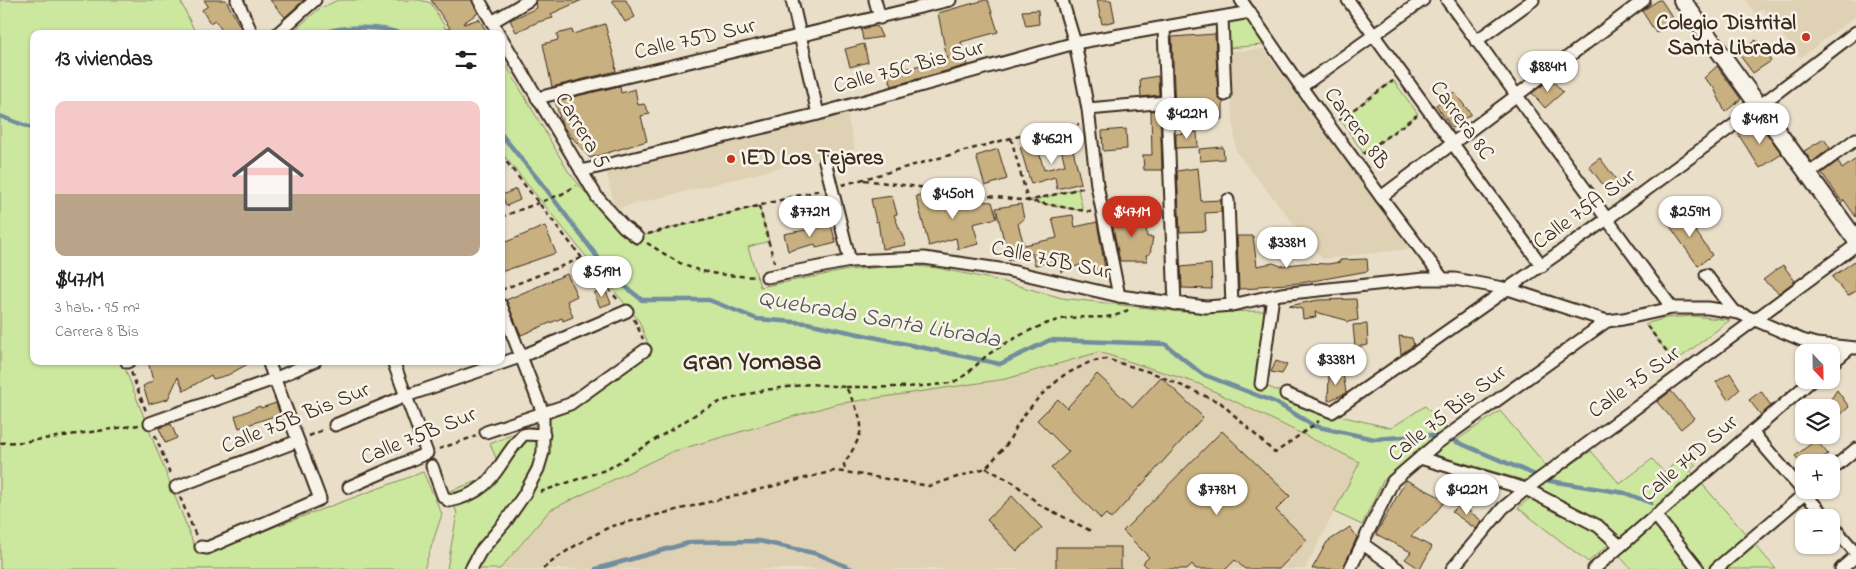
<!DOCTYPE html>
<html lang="es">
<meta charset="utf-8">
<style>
:root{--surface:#fff;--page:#f2f2f2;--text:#202124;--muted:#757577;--accent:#c8321e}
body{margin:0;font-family:"Indie Flower",sans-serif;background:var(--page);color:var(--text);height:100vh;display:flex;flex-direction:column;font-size:19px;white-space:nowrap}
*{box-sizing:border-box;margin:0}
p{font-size:16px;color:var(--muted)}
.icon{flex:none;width:28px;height:28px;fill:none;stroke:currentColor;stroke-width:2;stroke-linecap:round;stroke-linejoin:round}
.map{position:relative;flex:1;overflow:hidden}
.details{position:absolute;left:30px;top:30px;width:475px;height:335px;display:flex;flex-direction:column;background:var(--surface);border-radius:10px;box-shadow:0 1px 4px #0004}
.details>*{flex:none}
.needle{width:32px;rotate:158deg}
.fabs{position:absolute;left:1795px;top:344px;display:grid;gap:10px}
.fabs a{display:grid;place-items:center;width:45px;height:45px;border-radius:10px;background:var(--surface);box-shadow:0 1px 4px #0004;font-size:25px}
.price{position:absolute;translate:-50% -42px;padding:0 11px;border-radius:18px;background:#fff;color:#222;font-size:16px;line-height:32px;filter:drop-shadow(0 1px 2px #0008)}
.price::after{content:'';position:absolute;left:50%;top:30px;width:15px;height:11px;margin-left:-8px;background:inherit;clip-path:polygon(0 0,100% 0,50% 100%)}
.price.current{background:var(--accent);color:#fff}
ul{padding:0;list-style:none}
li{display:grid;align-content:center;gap:10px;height:265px;padding:0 25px}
li span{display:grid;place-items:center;height:155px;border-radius:10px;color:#555}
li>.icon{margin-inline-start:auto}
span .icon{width:90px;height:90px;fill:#fffc;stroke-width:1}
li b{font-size:21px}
h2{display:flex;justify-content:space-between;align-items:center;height:60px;padding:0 25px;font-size:21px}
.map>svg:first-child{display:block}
.built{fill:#dfd1b3}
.green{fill:#cce89e;stroke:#84895e}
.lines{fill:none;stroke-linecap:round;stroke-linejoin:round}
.stream{stroke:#718d9f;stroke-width:4.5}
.building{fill:#c9b080;stroke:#3b2a1e}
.street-casing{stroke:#3b2a1e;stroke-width:15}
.secondary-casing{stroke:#3b2a1e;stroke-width:20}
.path{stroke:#3b2a1e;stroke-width:2.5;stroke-dasharray:5 4;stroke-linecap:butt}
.street{stroke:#f7f3e8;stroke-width:11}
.secondary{stroke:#f7f3e8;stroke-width:16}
.poi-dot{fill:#c8321e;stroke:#f7f3e8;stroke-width:2}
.labels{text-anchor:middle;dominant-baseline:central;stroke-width:5;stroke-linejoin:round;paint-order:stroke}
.poi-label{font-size:22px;font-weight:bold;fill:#3b2a1e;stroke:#f7f3e8;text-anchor:end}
.street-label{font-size:22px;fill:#3b2a1e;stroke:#f7f3e8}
.water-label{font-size:24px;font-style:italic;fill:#525354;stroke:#f7f3e8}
.quarter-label{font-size:25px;font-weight:bold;fill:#3b2a1e;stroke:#f7f3e8}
</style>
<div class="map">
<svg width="1856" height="569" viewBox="0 0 1856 569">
<rect width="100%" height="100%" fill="#e9dfc9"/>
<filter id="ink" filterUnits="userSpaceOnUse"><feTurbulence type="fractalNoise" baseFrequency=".02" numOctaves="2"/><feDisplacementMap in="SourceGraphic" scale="10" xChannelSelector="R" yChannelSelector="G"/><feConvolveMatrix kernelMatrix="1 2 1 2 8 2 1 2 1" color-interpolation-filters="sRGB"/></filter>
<g filter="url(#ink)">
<!-- built -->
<g class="built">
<path d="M1746,0H1856V16L1800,58L1763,8L1756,14Z"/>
<path d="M1263,49L1410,249L1322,259L1236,152L1227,52Z"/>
<path d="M846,110L855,149L615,209L606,170Z"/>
<path d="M1099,352L1197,383L1360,462L1305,569H500L550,510L671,452L836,404L1006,379Z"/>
</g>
<!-- green -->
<g class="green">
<path d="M0,0H180L196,34H34V361H122L198,555L423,472L442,514L424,569H0Z"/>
<path d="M338,0H420L431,3L449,34H290L319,9Z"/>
<path d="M1247,18L1263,45L1227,48L1226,23Z"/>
<path d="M501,56L568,171L604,216L623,234L641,244L637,237L759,206L769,241L748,247L760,287L849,270L905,265L937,268L1001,281L1062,298L1182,312L1271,311L1261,384L1340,416L1391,428L1425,406L1457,440L1500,411L1555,476L1591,451L1620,484L1652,459L1664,472L1686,455L1696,465L1690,470L1776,569H1631L1609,544L1588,562L1518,508L1541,488L1523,480L1419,450L1383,481L1362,525L1334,512L1360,462L1197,383L1099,352L1006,379L836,404L671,452L550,510L500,569H447L457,514L450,491L502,472L490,444L573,409L651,351L639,321L501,152Z"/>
<path d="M1393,80L1418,114L1364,154L1340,119Z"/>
<path d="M1078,189L1083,211L1028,201Z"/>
<path d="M1692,316L1730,320L1675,362L1645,324L1666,318Z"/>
</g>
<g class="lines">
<!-- stream -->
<g class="stream">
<path d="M324,34C339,25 385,26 401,34"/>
<path d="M0,116L34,129"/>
<path d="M501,134L546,189L611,275L642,300H709L757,319L807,323L1000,364L1050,340L1165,344L1202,374L1277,403L1314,426L1374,439L1431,435L1452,440L1550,481L1625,493L1651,503"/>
<path d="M596,569L692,542L759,541L818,554L852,569"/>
</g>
</g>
<!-- building -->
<g class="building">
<path d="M204,0H226L244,34H231L228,29L223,32L215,20L210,23L202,10L208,6Z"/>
<path d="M270,0H304L285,17Z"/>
<path d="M431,0H472L478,13L463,23L464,24L479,19L488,34H441V31L450,28Z"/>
<path d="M536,0H582L551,14L553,18L538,22L516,32L510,20L537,8Z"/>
<path d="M612,0H626L635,17L625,22Z"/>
<path d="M985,0H988L998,32L961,42L968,65L892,86L887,73L947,59L938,13Z"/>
<path d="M1097,0H1111L1115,21L1102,24Z"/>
<path d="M1659,0H1661L1675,21L1656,33L1642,11Z"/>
<path d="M1038,10L1039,24L1026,26L1022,11Z"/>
<path d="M605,24L616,65H615L616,71L552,87L543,44L558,40L557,34L572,30L573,34Z"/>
<path d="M877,26L882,37L863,40L861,29Z"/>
<path d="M1215,34L1218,95L1219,99L1223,102V119L1201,121L1200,108L1175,111L1172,37Z"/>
<path d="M1756,40L1771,61L1753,73L1738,53Z"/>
<path d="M864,44L868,62L850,67L845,49Z"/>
<path d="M1717,66L1741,99L1725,112L1714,88L1704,78Z"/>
<path d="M1158,76L1159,95L1141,97L1140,79Z"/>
<path d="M1551,79L1563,92L1545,108L1532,93Z"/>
<path d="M620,86L621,93L635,89L638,105L644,104L650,114L641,116L647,141L590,158L565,129L561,122L555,101Z"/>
<path d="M1454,92L1471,114L1452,128L1436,105Z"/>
<path d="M1160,110L1162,170H1144L1143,155H1152L1151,111Z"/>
<path d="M1757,121L1782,154L1760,168L1738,134Z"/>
<path d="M1126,129L1127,149L1103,151L1102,131Z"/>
<path d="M1197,132L1198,147L1176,148V134Z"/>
<path d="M1069,133L1081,183L1057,189L1055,177L1031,184L1020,147L1036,142L1044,170L1065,165L1058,136Z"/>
<path d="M1824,139L1830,148L1812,162L1804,151Z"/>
<path d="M1223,147L1224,159L1200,161L1199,149Z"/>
<path d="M998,149L1007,179L985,186L976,156Z"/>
<path d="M1600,158L1623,189L1612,197L1589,166Z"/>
<path d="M1856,159V217L1844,200L1842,202L1822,173L1838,161L1842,169Z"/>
<path d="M1198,168L1201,201L1221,200V212L1205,213L1206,231L1180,232L1177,171Z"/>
<path d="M516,189L520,200L506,206L502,195Z"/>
<path d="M927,194L928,198L940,199V202L955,200L992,202L997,218L973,224L979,244L958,249L956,238L929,246L916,196Z"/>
<path d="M892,196L897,214L894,215L906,245L882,249L878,221L876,222L871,199Z"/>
<path d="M1021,204L1024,219L1018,224L1024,245L1057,238L1052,218L1073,215L1075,227L1097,222L1106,274L1087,273L1085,263L1061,272L1059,261L1035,265L1032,253L1009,261L996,208Z"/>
<path d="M1682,211L1712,255L1698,266L1667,222Z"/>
<path d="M1145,216L1147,237H1153L1150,254L1146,255L1147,261H1120L1111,218Z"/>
<path d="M831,225L836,243L816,248L815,244L788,251L784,234Z"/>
<path d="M545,226L556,253L501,272V244Z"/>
<path d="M1237,236H1253L1257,266L1273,263L1281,266L1304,263L1328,264L1340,262V260L1367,259L1368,271L1301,283L1258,286V288L1239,289Z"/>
<path d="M1856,260V291L1848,296L1832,277Z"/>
<path d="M1211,264L1212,289L1182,288L1181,267Z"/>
<path d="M1783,265L1795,281L1779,293L1763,280Z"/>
<path d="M567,274L577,296L567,301L573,317L563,321L562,318L521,335L506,300Z"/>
<path d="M605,289L611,303L600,307L594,293Z"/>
<path d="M1356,299L1358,320L1347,322L1346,320L1315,312L1316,317L1303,319L1302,309L1289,306L1318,300Z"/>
<path d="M1367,324L1368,345L1355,347L1353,325Z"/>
<path d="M1399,336L1412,338L1414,345L1401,354Z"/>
<path d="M148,361H253L228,375L213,379L211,375L184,391L178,377L168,399L149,404L143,386L153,381Z"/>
<path d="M1276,361L1287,365L1282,374L1271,372Z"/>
<path d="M1343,373L1346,393L1328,401L1329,376Z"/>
<path d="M1730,373L1740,389L1728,400L1716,382Z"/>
<path d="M1097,374L1133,407L1161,377L1203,417L1111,519L1106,514L1101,519L1051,468L1069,452L1037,420L1058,399L1067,408Z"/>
<path d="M1837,390L1849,407L1838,417L1831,408L1827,405Z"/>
<path d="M1671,391L1694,418L1681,429L1657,402Z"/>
<path d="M1761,391L1771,406L1761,415L1749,400Z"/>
<path d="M276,403L280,414L239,428L235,416L260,406L261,408Z"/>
<path d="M171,424L177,438L165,443L159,428Z"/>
<path d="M1222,431L1290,496L1276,510L1307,540L1279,569H1245L1235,560L1226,569H1196L1192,564L1187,569H1149L1143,563L1149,557L1123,531Z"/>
<path d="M1816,440L1828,454L1817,462H1800L1795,456Z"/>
<path d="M1406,480L1446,500L1430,519L1411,536L1432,547L1420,569L1405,559L1411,552L1376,534Z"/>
<path d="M1012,496L1042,528L1017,551L987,520Z"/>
<path d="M1460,504L1482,521L1476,529L1452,512Z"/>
<path d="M1350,527L1357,537L1343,569H1312L1327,542Z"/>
<rect x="1056" y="547" width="65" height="22"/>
</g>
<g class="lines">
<defs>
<g id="street">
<path d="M237,0L252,34"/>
<path d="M479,0L499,34"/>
<path d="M792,0L818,114"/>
<path d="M875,0L880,18"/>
<path d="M1062,0L1075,43L1088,109L1097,185L1119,296"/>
<path d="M1241,0L1301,87L1381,197L1443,279"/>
<path d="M1348,0L1542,266"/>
<path d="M1447,0L1672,308"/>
<path d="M1222,18L1225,95"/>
<path d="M492,22L529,0"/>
<path d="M1164,29L1175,304"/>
<path d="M277,34L315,0"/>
<path d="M501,37L597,197L624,227L637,237"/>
<path d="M1476,41L1533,0"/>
<path d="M1301,87L1423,0"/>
<path d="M537,98L950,0"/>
<path d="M1088,109L1167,102"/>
<path d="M825,161L850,261"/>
<path d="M581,171L818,114L1075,43L1250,12"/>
<path d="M1808,174L1856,139"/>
<path d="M1381,197L1644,0"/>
<path d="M1228,200L1232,305"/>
<path d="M1706,275L1735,312"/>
<path d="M767,277L850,261L924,258L1006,270L1119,296L1206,307L1232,305L1281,294L1424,279H1455L1508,289L1607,321L1623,319L1672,308H1708L1739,313L1802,340L1816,344L1856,348"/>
<path d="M127,362L129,361"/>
<path d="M1831,364L1850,348"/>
<path d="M1261,384L1273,296"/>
<path d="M1286,394L1332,412L1607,219L1758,107L1856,32"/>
<path d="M150,423L274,379L315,361"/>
<path d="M335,425L406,396L520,357L627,311"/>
<path d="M486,432L570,404L645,350"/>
<path d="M1752,432L1826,518"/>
<path d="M1420,458L1526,489L1598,526L1620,546"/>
<path d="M432,466L443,496L449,501C496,492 495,464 523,435L527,434L544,435"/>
<path d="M1831,470L1856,449"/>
<path d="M176,487L298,441"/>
<path d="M349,487L427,453L393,361"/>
<path d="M1656,516L1698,569"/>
<path d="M1831,524L1856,553"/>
<path d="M1363,544L1398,569"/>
<path d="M201,547L207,548L320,499L268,361"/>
<path d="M471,569L480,552L506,521L524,495L538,469L543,452V413L501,305"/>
<path d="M1350,569L1393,481L1436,444L1607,321"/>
<path d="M1452,569L1503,508L1526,489L1856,245"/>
<path d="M1594,569L1812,380"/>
<path d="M1716,569L1809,490"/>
<path d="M1841,569L1856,556"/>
</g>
<path id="secondary" d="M1682,0L1856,240"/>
</defs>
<!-- street casing -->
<use href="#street" class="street-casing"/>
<!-- secondary casing -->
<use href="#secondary" class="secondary-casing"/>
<!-- path -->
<g class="path">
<path d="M1339,120L1393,81"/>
<path d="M1011,138L1028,201L1086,187"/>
<path d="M1363,154L1417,115"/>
<path d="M501,155L582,258L619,301"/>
<path d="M864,180L1028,201L1091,212"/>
<path d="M842,185L1011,138L1079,124"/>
<path d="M759,206L775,265"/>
<path d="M501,217L562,194L576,186"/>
<path d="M648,234L820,190"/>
<path d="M647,243C662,252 678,264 695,269C714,275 736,276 757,277"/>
<path d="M501,290L582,258"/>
<path d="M634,319L643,339"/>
<path d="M1647,326L1676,363"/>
<path d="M131,372L146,411"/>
<path d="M846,387C875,387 905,388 934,385C940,384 947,384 953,382C968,376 977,363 989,354C1010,340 1037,325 1062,319C1084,314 1110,323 1129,309"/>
<path d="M155,435L171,476"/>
<path d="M309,436L325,429"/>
<path d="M0,443L22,442L139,425"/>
<path d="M439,449L476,436"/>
<path d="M986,468L1014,483L1040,505L1091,531"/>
<path d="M540,492L608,469L701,411L722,401L765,390L810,384L846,387C851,398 862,416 861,428C860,440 850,454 844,464L845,471"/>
<path d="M180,497L196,536"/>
<path d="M543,569C564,551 587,538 612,526L834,471L845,472L929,486L986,468L1007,444L1021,419L1039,397L1064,375L1090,362L1106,359L1153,373L1221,403L1275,453L1319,421"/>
</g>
<!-- street -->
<use href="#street" class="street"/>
<!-- secondary -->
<use href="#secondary" class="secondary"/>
</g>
</g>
<!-- markers -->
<g class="poi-dot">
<circle cx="1806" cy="37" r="5"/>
<circle cx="731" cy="159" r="5"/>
</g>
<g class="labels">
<!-- poi labels -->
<g class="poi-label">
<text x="1796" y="24">Colegio Distrital<tspan x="1796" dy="25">Santa Librada</tspan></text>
<text x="741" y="159" text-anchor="start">IED Los Tejares</text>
</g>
<!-- street labels -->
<g class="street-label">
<text transform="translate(695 40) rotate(-13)">Calle 75D Sur</text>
<text transform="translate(909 68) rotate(-15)">Calle 75C Bis Sur</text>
<text transform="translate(1461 121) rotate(54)">Carrera 8C</text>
<text transform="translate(1356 129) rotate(54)">Carrera 8B</text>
<text transform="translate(581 131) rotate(59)">Carrera 5</text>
<text transform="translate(1585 210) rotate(-36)">Calle 75A Sur</text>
<text transform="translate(1051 261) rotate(12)">Calle 75B Sur</text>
<text transform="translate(1635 383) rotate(-36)">Calle 75 Sur</text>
<text transform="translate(1448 414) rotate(-38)">Calle 75 Bis Sur</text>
<text transform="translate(296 419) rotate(-22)">Calle 75B Bis Sur</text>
<text transform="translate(419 437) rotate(-22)">Calle 75B Sur</text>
<text transform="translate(1690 459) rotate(-41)">Calle 74D Sur</text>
</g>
<!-- water labels -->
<g class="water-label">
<text transform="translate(879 320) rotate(10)">Quebrada Santa Librada</text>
</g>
<!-- quarter labels -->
<g class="quarter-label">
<text x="752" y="363">Gran Yomasa</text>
</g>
</g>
</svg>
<div class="fabs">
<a><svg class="needle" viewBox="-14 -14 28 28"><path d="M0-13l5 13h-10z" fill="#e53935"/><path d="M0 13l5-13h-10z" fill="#757577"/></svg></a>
<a><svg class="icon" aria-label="layers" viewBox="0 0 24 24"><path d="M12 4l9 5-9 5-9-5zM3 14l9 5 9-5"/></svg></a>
<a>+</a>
<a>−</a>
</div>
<b class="price" style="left:1548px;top:93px">$884M</b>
<b class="price" style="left:1187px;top:140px">$422M</b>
<b class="price" style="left:1760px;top:145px">$418M</b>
<b class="price" style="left:1052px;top:165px">$462M</b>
<b class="price" style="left:953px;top:220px">$450M</b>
<b class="price" style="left:810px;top:238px">$772M</b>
<b class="price current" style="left:1132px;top:238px">$471M</b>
<b class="price" style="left:1690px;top:238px">$259M</b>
<b class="price" style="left:1287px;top:269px">$338M</b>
<b class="price" style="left:602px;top:298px">$519M</b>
<b class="price" style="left:1336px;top:386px">$338M</b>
<b class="price" style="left:1217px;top:516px">$778M</b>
<b class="price" style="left:1467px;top:516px">$422M</b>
<section class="details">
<h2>13 viviendas<svg class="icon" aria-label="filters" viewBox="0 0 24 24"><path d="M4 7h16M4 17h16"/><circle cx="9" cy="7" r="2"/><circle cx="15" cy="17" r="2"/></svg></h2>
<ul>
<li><span style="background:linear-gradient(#f6c9c9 60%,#b9a48a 0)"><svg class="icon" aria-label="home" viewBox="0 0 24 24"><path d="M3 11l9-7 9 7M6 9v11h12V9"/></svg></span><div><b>$471M</b><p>3 hab. · 95 m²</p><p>Carrera 8 Bis</p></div></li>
</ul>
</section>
</div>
